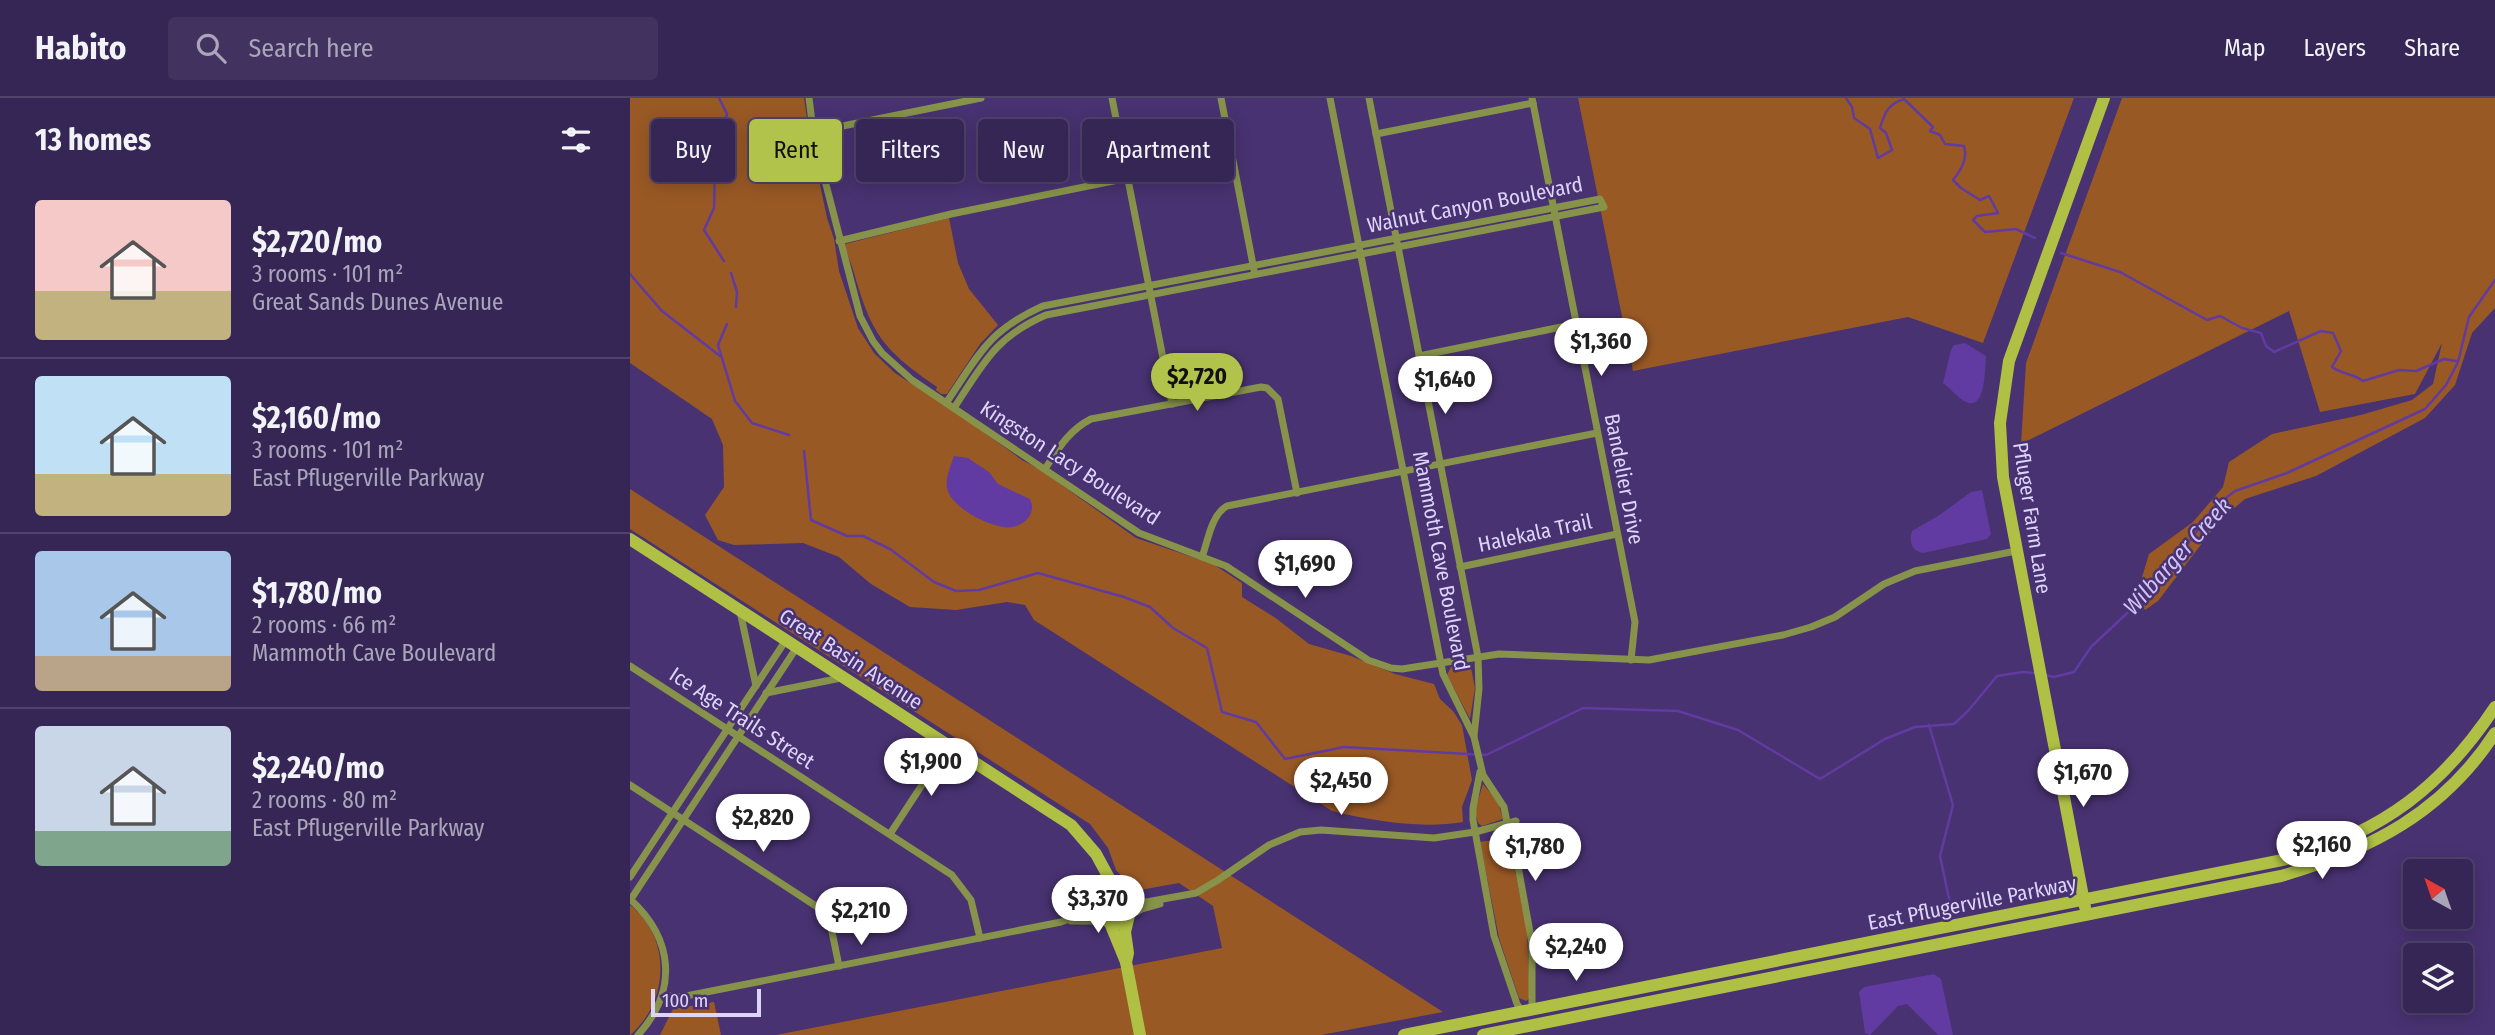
<!DOCTYPE html>
<meta charset="utf-8">
<style>
:root{--surface:#362655;--page:#41325f;--text:#f1f3f6;--muted:#aaa5b9;--line:#50436c;--accent:#b2c34c}
body{margin:0;font-family:"Fira Sans Condensed",sans-serif;background:var(--page);color:var(--text);height:100vh;display:flex;flex-direction:column;font-size:26px;white-space:nowrap}
*{box-sizing:border-box;margin:0}
p{font-size:23px;color:var(--muted)}
.icon{flex:none;width:38px;height:38px;fill:none;stroke:currentColor;stroke-width:2;stroke-linecap:round;stroke-linejoin:round}
.map{position:relative;flex:1;overflow:hidden}
.drawer{display:flex;flex-direction:column;background:var(--surface);width:630px}
.drawer>*{flex:none}
.hud{position:absolute;left:21px;top:21px;width:665px;height:63px;display:flex;gap:14px}
.needle{width:46px;rotate:320deg}
.controls{position:absolute;left:1773px;top:761px;display:grid;gap:14px}
.controls a{display:grid;place-items:center;width:70px;height:70px;border-radius:7px;background:var(--surface);box-shadow:0 4px 18px #0003,0 0 0 2px var(--line);font-size:35px}
.scale{position:absolute;left:21px;bottom:18px;width:110px;box-sizing:border-box;padding-left:7px;border:4px solid #ddd4fa;border-top:0;font-size:19px;line-height:24px;white-space:nowrap;color:#ddd4fa;-webkit-text-stroke:5px #483271;paint-order:stroke}
.price{position:absolute;translate:-50% -60px;padding:0 16px;border-radius:24px;background:#fff;color:#222;font-size:23px;line-height:46px;filter:drop-shadow(0 2px 4px #0008)}
.price::after{content:'';position:absolute;left:50%;top:42px;width:21px;height:16px;margin-left:-10px;background:inherit;clip-path:polygon(0 0,100% 0,50% 100%)}
.price.current{background:var(--accent);color:#111}
ul{padding:0;list-style:none}
li{display:flex;align-items:center;gap:21px;height:175px;padding:0 35px}
li+li{border-top:2px solid var(--line)}
li span{display:grid;place-items:center;flex:none;width:196px;height:140px;border-radius:7px;color:#555}
li>.icon{margin-inline-start:auto}
span .icon{width:84px;height:84px;fill:#fffc;stroke-width:1}
li b{font-size:30px}
h2{display:flex;justify-content:space-between;align-items:center;height:84px;padding:0 35px;font-size:30px}
.pill{padding:0 24px;border-radius:7px;background:var(--surface);box-shadow:0 4px 18px #0003,0 0 0 2px var(--line);font-size:24px;line-height:63px}
.pill.current{background:var(--accent);color:#111}
header{display:flex;align-items:center;gap:42px;box-sizing:border-box;height:98px;padding:0 35px;background:var(--surface);border-bottom:2px solid var(--line)}
header strong{font-size:33px}
nav{display:flex;gap:38px;margin-inline-start:auto;font-size:24px}
.search{width:490px;height:63px;background:var(--page);display:flex;align-items:center;gap:18px;box-sizing:border-box;padding:0 24px;border-radius:7px;color:var(--muted);font-size:26px}
main{display:flex;flex:1;min-height:0}
.map>svg:first-child{display:block}
.green{fill:#995925}
.water{fill:#613ba1}
.lines{fill:none;stroke-linecap:round;stroke-linejoin:round}
.stream{stroke:#613ba1;stroke-width:2.5}
.street{stroke:#87934a;stroke-width:7}
.secondary{stroke:#afc044;stroke-width:12}
.labels{text-anchor:middle;dominant-baseline:central;stroke-width:5;stroke-linejoin:round;paint-order:stroke}
.street-label{font-size:21px;fill:#ddd4fa;stroke:#483271}
.water-label{font-size:23px;font-style:italic;fill:#d0c2f8;stroke:#483271}
</style>
<header>
<strong>Habito</strong>
<div class="search"><svg class="icon" aria-label="search" viewBox="0 0 24 24"><circle cx="10" cy="10" r="6"/><path d="M15 15l6 6"/></svg>Search here</div>
<nav><a>Map</a><a>Layers</a><a>Share</a></nav>
</header>
<main>
<section class="drawer">
<h2>13 homes<svg class="icon" aria-label="filters" viewBox="0 0 24 24"><path d="M4 7h16M4 17h16"/><circle cx="9" cy="7" r="2"/><circle cx="15" cy="17" r="2"/></svg></h2>
<ul>
<li><span style="background:linear-gradient(#f6c9c9 65%,#c2b280 0)"><svg class="icon" aria-label="home" viewBox="0 0 24 24"><path d="M3 11l9-7 9 7M6 9v11h12V9"/></svg></span><div><b>$2,720/mo</b><p>3 rooms · 101 m²</p><p>Great Sands Dunes Avenue</p></div></li>
<li><span style="background:linear-gradient(#bfe0f5 70%,#c2b280 0)"><svg class="icon" aria-label="home" viewBox="0 0 24 24"><path d="M3 11l9-7 9 7M6 9v11h12V9"/></svg></span><div><b>$2,160/mo</b><p>3 rooms · 101 m²</p><p>East Pflugerville Parkway</p></div></li>
<li><span style="background:linear-gradient(#a9c7e8 75%,#b9a48a 0)"><svg class="icon" aria-label="home" viewBox="0 0 24 24"><path d="M3 11l9-7 9 7M6 9v11h12V9"/></svg></span><div><b>$1,780/mo</b><p>2 rooms · 66 m²</p><p>Mammoth Cave Boulevard</p></div></li>
<li><span style="background:linear-gradient(#c9d6e8 75%,#7fa58c 0)"><svg class="icon" aria-label="home" viewBox="0 0 24 24"><path d="M3 11l9-7 9 7M6 9v11h12V9"/></svg></span><div><b>$2,240/mo</b><p>2 rooms · 80 m²</p><p>East Pflugerville Parkway</p></div></li>
</ul>
</section>
<div class="map">
<svg width="1865" height="937" viewBox="0 0 1865 937">
<rect width="100%" height="100%" fill="#483271"/>
<!-- green -->
<g class="green">
<path d="M0,0H174L179,34L197,120L204,141L209,173L228,230L244,255L265,275L334,320L392,362L409,371L506,440L583,466L612,485V499L647,521L679,546L721,558L765,576L804,586L810,601L823,613L832,627L842,682L832,709L833,724C790,731 743,723 702,713L404,522L395,507L377,504L326,512L280,509L241,486L209,459L173,445L104,447L88,442L75,417L94,389L93,347L82,321L0,265Z"/>
<path d="M948,0H1444L1353,245L1278,219L1003,273Z"/>
<path d="M1492,0H1865V210L1842,235L1825,287L1795,320L1686,378L1615,401L1589,423L1528,503L1515,512L1506,499L1519,456L1563,424L1593,389L1599,364L1642,336L1731,317L1782,302L1803,286L1812,245L1785,296L1690,314L1659,213L1391,346L1396,265Z"/>
<path d="M319,120L328,165L339,191L368,227L350,246L317,296H311L306,292L307,289C254,252 242,238 224,175C221,164 216,155 215,146Z"/>
<path d="M0,391L813,914L691,937H146L592,850L583,808L549,785L510,792L497,784L486,772L478,750L460,726L0,431Z"/>
<path d="M834,566L841,570L845,590L840,621L817,577L821,569Z"/>
<path d="M853,686L868,704L873,721L852,728L848,725L845,712Z"/>
<path d="M875,740L878,755L883,763L897,833L900,900L896,903L889,900L869,840L850,744Z"/>
<path d="M0,807C42,840 39,904 0,937Z"/>
<path d="M84,904L91,937H30L43,911Z"/>
</g>
<!-- water -->
<g class="water">
<path d="M1335,245L1356,258C1355,270 1356,316 1334,303C1327,299 1320,290 1313,285L1321,252L1324,247Z"/>
<path d="M324,358L338,360L359,374L368,386L400,401C408,418 390,432 373,429C354,426 321,409 317,390C315,380 321,367 324,358Z"/>
<path d="M1352,392L1361,436L1357,441L1293,455C1281,453 1279,443 1282,433L1308,418L1341,394Z"/>
<path d="M1304,876L1311,881L1323,937H1308L1277,906L1268,908L1240,937L1235,935L1229,894L1234,889Z"/>
</g>
<g class="lines">
<!-- stream -->
<g class="stream">
<path d="M89,0L97,16L85,71L84,110L74,132L94,163"/>
<path d="M1216,0L1222,9L1224,20L1240,31L1248,60L1262,52L1256,35L1250,30C1255,14 1258,6 1274,1L1303,29L1300,33L1310,37L1315,46L1334,48C1338,61 1331,72 1323,82L1331,90L1350,102L1359,98L1368,115L1347,118L1343,122L1355,134L1386,131L1405,140"/>
<path d="M1431,155L1490,174L1577,222L1590,218L1612,230L1631,235L1636,248L1644,254L1691,233L1703,235L1711,253L1702,269C1713,277 1723,275 1733,283L1769,272L1786,273L1814,261L1826,263"/>
<path d="M101,175L107,194L106,209"/>
<path d="M0,176L32,213L90,258"/>
<path d="M97,226L88,247L105,303L122,325L159,337"/>
<path d="M174,353L181,422L217,438H233L260,451L304,484L326,493L349,492L408,475L494,499L520,509L543,530L577,550L592,614L626,624L655,661L714,649L856,657L953,610L1048,613L1108,632L1190,681L1255,641L1285,629L1324,626L1338,613L1367,578L1393,574L1405,575"/>
<path d="M1415,577L1424,579L1444,574L1461,549L1528,486L1585,408L1605,393L1657,375L1795,311L1816,287L1828,264L1839,219L1865,182"/>
<path d="M1299,627L1323,707L1310,758L1321,810"/>
</g>
<!-- street -->
<g class="street">
<path d="M179,0L184,40L230,218L243,243L252,255L282,282L509,435L596,468L738,562L761,570L772,571L869,556L1019,562L1153,537L1181,529L1205,519L1254,486L1285,473L1386,453"/>
<path d="M482,0L542,306"/>
<path d="M591,0L624,172"/>
<path d="M700,0L813,576L844,639L853,677L874,709L883,755L887,763L902,845V911"/>
<path d="M739,0L848,559L849,591L844,638"/>
<path d="M902,0L1005,524L1001,562"/>
<path d="M183,34L351,0"/>
<path d="M746,36L903,5"/>
<path d="M209,143L321,116L498,80"/>
<path d="M789,258L946,226"/>
<path d="M316,305C349,257 357,233 413,208L970,101L974,109L416,217C365,239 353,266 324,310"/>
<path d="M415,371C428,351 439,332 461,321L631,289L637,290L648,301L667,395"/>
<path d="M572,459C578,443 581,417 597,408L967,335"/>
<path d="M830,469L987,436"/>
<path d="M110,513L126,588"/>
<path d="M0,568L322,777L341,802L350,840"/>
<path d="M136,595L211,580"/>
<path d="M850,674L843,710V722L864,838L887,906L892,913"/>
<path d="M0,687L192,812L200,824L209,868"/>
<path d="M260,736L318,647"/>
<path d="M0,779L156,542"/>
<path d="M0,801C44,841 48,893 8,937"/>
<path d="M1,801L167,549"/>
<path d="M498,802L511,805L566,795L588,782L639,747L670,734L691,732L804,740L845,734L886,723"/>
<path d="M499,818L512,811L530,806"/>
<path d="M441,823H478"/>
<path d="M33,897L51,899L431,824L464,812L473,806"/>
</g>
<!-- secondary -->
<g class="secondary">
<path d="M0,441L441,727L466,756L485,791L499,805L500,813L495,834L498,855L496,864"/>
<path d="M1455,809L1373,379L1370,325L1379,263L1474,0"/>
<path d="M480,825L496,864L510,937"/>
<path d="M488,826C477,826 471,819 472,807C477,799 484,795 493,799"/>
<path d="M774,937L1662,760C1753,733 1812,689 1865,609"/>
<path d="M853,937L1651,778C1740,752 1813,715 1865,635"/>
</g>
</g>
<g class="labels">
<!-- street labels -->
<g class="street-label">
<text transform="translate(845 107) rotate(-11)">Walnut Canyon Boulevard</text>
<text transform="translate(440 365) rotate(33)">Kingston Lacy Boulevard</text>
<text transform="translate(994 381) rotate(79)">Bandelier Drive</text>
<text transform="translate(1402 420) rotate(81)">Pfluger Farm Lane</text>
<text transform="translate(905 435) rotate(-12)">Halekala Trail</text>
<text transform="translate(811 463) rotate(79)">Mammoth Cave Boulevard</text>
<text transform="translate(221 561) rotate(33)">Great Basin Avenue</text>
<text transform="translate(112 620) rotate(33)">Ice Age Trails Street</text>
<text transform="translate(1342 805) rotate(-11)">East Pflugerville Parkway</text>
</g>
<!-- water labels -->
<g class="water-label">
<text transform="translate(1547 458) rotate(-48)">Wilbarger Creek</text>
</g>
</g>
</svg>
<div class="controls">
<a><svg class="needle" viewBox="-14 -14 28 28"><path d="M0-13l5 13h-10z" fill="#e53935"/><path d="M0 13l5-13h-10z" fill="#aaa5b9"/></svg></a>
<a><svg class="icon" aria-label="layers" viewBox="0 0 24 24"><path d="M12 4l9 5-9 5-9-5zM3 14l9 5 9-5"/></svg></a>
</div>
<div class="scale">100 m</div>
<b class="price" style="left:971px;top:280px">$1,360</b>
<b class="price current" style="left:567px;top:315px">$2,720</b>
<b class="price" style="left:815px;top:318px">$1,640</b>
<b class="price" style="left:675px;top:502px">$1,690</b>
<b class="price" style="left:301px;top:700px">$1,900</b>
<b class="price" style="left:1453px;top:711px">$1,670</b>
<b class="price" style="left:711px;top:719px">$2,450</b>
<b class="price" style="left:133px;top:756px">$2,820</b>
<b class="price" style="left:1692px;top:783px">$2,160</b>
<b class="price" style="left:905px;top:785px">$1,780</b>
<b class="price" style="left:468px;top:837px">$3,370</b>
<b class="price" style="left:231px;top:849px">$2,210</b>
<b class="price" style="left:946px;top:885px">$2,240</b>
<div class="hud">
<a class="pill">Buy</a>
<a class="pill current">Rent</a>
<a class="pill">Filters</a>
<a class="pill">New</a>
<a class="pill">Apartment</a>
</div>
</div>
</main>
